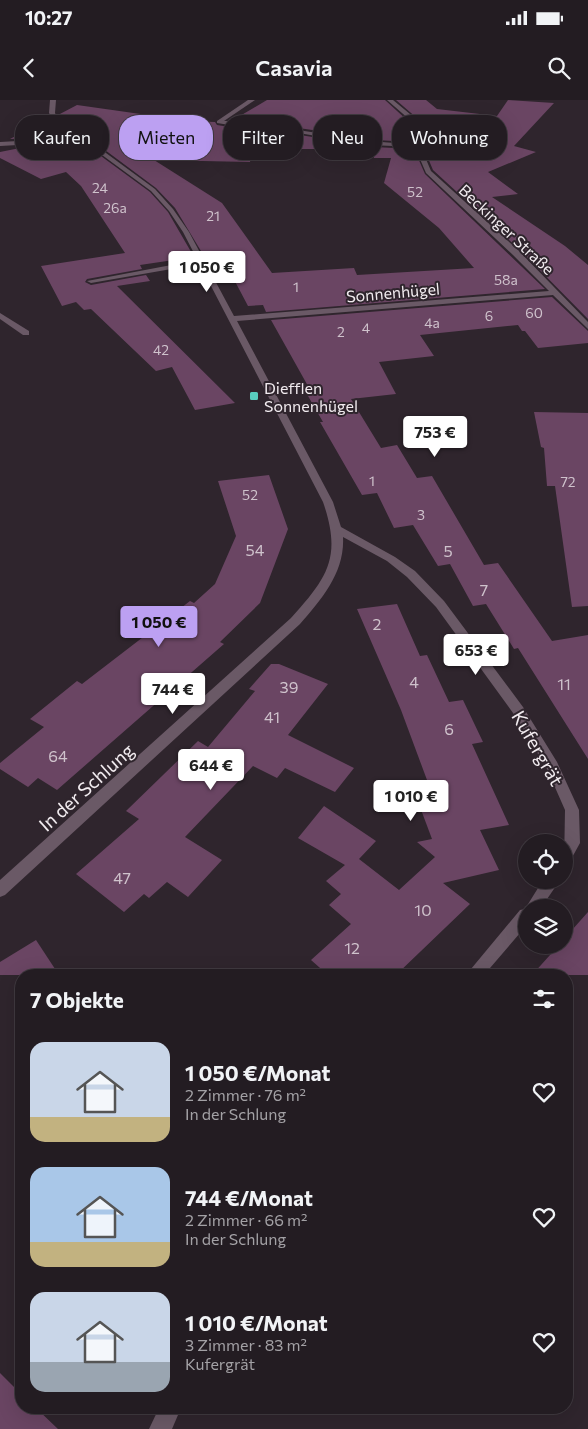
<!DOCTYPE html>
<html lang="de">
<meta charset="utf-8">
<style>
:root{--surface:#231c22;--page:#2b252a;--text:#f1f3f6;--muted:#a3a1a5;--line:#403a40;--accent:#bca0f2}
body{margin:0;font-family:Commissioner,sans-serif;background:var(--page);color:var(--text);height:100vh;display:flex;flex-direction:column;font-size:19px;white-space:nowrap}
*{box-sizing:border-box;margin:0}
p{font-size:16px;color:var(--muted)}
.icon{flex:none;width:28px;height:28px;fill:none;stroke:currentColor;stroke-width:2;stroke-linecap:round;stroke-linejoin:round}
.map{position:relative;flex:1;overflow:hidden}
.sheet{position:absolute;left:15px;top:869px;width:558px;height:445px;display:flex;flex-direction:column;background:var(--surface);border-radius:20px;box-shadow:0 5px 20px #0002,0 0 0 1px var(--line)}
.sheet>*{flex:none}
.guide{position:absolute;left:15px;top:15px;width:559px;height:45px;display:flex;gap:10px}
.tools{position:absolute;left:518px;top:734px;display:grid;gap:10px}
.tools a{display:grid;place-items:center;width:55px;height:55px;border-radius:50%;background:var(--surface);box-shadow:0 5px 20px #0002,0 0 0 1px var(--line);font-size:25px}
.price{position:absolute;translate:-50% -42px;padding:0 11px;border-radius:5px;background:#fff;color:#222;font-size:16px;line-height:32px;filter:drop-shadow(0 1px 2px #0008)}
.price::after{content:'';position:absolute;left:50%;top:30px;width:15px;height:11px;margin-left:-8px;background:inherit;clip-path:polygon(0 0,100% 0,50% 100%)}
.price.current{background:var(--accent);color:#111}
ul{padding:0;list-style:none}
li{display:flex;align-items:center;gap:15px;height:125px;padding:0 15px}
li span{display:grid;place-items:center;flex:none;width:140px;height:100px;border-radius:15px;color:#555}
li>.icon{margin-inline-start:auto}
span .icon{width:60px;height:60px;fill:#fffc;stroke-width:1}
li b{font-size:21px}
h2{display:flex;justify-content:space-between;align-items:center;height:60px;padding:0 15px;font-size:21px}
.tag{padding:0 18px;border-radius:20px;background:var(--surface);box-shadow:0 5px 20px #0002,0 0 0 1px var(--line);font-size:18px;line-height:45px}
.tag.current{background:var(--accent);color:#111}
.status{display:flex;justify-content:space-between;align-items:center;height:35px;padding:0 25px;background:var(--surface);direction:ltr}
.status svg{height:14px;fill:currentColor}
header{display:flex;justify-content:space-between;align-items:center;height:65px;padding:0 15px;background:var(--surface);font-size:22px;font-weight:600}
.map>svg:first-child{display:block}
.building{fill:#6a4563}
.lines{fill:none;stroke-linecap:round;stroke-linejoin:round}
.service{fill:#6a5966;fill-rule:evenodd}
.minor{fill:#6a5966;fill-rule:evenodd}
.poi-dot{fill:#59cebf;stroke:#2f252d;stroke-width:2}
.labels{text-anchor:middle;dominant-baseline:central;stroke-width:4;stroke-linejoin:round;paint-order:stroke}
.far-number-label{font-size:14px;fill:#cfc2cc}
.far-street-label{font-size:16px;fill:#f1ebef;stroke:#2f252d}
.far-poi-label{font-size:16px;fill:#f1ebef;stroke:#2f252d;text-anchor:start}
.number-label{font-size:16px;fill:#cfc2cc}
.street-label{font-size:19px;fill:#f1ebef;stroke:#2f252d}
</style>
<div class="status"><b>10:27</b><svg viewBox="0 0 49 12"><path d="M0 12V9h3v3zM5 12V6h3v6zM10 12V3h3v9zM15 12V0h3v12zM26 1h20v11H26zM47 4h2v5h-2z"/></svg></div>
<header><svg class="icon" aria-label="back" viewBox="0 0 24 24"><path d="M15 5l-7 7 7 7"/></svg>Casavia<svg class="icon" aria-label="search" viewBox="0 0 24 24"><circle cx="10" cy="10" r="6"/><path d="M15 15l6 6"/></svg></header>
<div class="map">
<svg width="588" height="1329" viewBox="0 0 588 1329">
<rect width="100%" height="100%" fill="#2f252d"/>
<!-- building -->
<g class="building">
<path d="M267,0H385L408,21L412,42L375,40V35L319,29V31L285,26L283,28L287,33L319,38L317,49H299V51L287,50V52H252L250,62L154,60L222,103L272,173L354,168L357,175L474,168L439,128L384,83L391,58H374V47L414,49L425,74L545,189L266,212L263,205L248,206L220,153L204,156L175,108L156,88L58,15L77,5L190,21L215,22L217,25L254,31L259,28L255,23L233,20Z"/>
<path d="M396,0H426L437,9L497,16L508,0L554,3L514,46L536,52L488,72L518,94L492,97L565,146L588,165V219L520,150L433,70L422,44L418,19Z"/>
<path d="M50,18L67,32L36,38L10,39Z"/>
<path d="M75,37L150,92L168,112L194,157L140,165L142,169L87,179L85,182L91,185L146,175L150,181L117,186L235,303L195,310L172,267L156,271L91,209L84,210L76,202L62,206L41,166L125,153L81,86L66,72L41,79L0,58V52Z"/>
<path d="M552,197L588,231V243L538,248L525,231H522L518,225L420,235L434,256L379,262L396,294L351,299L381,348L397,345L417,378L432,376L484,465L498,463L552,541L588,535V659L518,548L514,549L486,504L473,506L450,464L438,466L413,425L394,428L377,393L362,395L320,322H323L308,296L313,295L271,220Z"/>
<path d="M534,312L588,313V506L572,507L555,386H547L544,348L541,347Z"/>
<path d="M269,375L288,429L260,503L220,542L224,544L57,690L38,678L28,687L0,669V663L44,627L30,619L77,581L82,584L190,501L194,503L215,484L236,436L218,381Z"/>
<path d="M397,504L420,556L427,555L449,602L463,600L483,642L472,644L509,725L480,730L499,770L443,783L470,804L396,875H328L311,860L351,824L329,805L341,794L326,781L345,765L298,738L324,706L376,741L359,759L399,790L435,757L417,742L432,739L411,683L427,680L401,610L357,509Z"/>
<path d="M271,564H279L328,584L288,635L354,668L335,692L285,668L277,678L253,666L185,737L222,760L188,797L167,782L149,798L144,794L124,812L76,774L139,719L126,711L198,641L208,647L255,591L249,589Z"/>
<path d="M588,812V875H532L559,845H564V839Z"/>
<path d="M36,840L59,875H0V862Z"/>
<path d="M0,1273L21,1294V1308H36L58,1329H0Z"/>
</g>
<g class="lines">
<!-- service -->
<g class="service">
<path d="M219,20L254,25L257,27L254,29L217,23Z"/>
<path d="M285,28L369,41L420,45L417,47L369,45L287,31Z"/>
<path d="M75,32L77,35L36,44L0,46V42L36,40Z"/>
<path d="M203,159L207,161L206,163L91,183L87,181Z"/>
</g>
<!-- minor -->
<g class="minor">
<path d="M50,0H56L55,13L57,17L155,89L173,109L189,132L234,216L549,191L513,155L426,73L414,45L410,20L387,0H393L416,19L420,45L431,71L519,151L588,222V229L553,195L237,221L333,402L341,427L395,457L415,471L444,501L523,607L557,662L579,710L580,743L569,763L564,765L565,710L546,667L513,613L436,507L407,477L387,461L343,437C345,472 322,499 300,524L5,795L0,797V780L291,518C328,477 342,457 323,402L183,132L169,111L151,91L53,19L49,13Z"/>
<path d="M248,0H255L221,23H217V21Z"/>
<path d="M0,213L29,231V235H23L0,219Z"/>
<path d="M543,780H560L541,808H526V826L484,875H466L520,810L525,809Z"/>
<path d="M159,1308H181L172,1329H149Z"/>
</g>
</g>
<!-- markers -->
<rect class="poi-dot" x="249" y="291" width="10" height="10" rx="2.5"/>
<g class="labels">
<!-- far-number labels -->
<g class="far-number-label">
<text x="100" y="87">24</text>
<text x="415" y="91">52</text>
<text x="115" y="107">26a</text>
<text x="213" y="115">21</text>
<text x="506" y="179">58a</text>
<text x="296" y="186">1</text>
<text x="534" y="212">60</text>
<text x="489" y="215">6</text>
<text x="432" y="222">4a</text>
<text x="366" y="227">4</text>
<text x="341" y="231">2</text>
<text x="161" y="249">42</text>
<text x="372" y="380">1</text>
<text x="568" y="381">72</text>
<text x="250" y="394">52</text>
<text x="421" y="414">3</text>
</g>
<!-- far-street labels -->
<g class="far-street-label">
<text transform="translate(507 129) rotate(43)">Beckinger Straße</text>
<text transform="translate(393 192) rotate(-5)">Sonnenhügel</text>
</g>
<!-- far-poi labels -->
<g class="far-poi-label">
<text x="264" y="287">Diefflen<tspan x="264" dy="18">Sonnenhügel</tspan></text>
</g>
<!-- number labels -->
<g class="number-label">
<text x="255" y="449">54</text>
<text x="448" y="450">5</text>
<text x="484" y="489">7</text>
<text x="377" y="523">2</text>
<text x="414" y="581">4</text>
<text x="564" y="583">11</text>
<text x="289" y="586">39</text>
<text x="272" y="616">41</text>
<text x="449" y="628">6</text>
<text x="58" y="655">64</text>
<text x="122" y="777">47</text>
<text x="423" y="809">10</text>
<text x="352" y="847">12</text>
</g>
<!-- street labels -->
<g class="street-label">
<text transform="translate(538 648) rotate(60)">Kufergrät</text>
<text transform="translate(86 687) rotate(-42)">In der Schlung</text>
</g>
</g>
</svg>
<div class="tools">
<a><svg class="icon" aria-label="locate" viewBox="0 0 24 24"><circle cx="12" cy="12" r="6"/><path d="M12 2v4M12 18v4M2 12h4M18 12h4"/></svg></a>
<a><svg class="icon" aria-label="layers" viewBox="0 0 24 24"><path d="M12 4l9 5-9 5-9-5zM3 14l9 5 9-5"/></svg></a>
</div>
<b class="price" style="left:207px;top:193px">1 050 €</b>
<b class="price" style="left:435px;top:358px">753 €</b>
<b class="price current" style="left:159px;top:548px">1 050 €</b>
<b class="price" style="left:476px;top:576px">653 €</b>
<b class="price" style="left:173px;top:615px">744 €</b>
<b class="price" style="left:211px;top:691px">644 €</b>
<b class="price" style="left:411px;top:722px">1 010 €</b>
<div class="guide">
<a class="tag">Kaufen</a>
<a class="tag current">Mieten</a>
<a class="tag">Filter</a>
<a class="tag">Neu</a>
<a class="tag">Wohnung</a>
</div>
<section class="sheet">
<h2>7 Objekte<svg class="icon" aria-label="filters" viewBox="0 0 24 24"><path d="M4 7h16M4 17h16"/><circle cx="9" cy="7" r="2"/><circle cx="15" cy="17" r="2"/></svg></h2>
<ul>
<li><span style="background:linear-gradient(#c9d6e8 75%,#c2b280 0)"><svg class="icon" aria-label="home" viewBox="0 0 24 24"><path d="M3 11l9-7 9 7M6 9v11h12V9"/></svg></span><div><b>1 050 €/Monat</b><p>2 Zimmer · 76 m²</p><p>In der Schlung</p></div><svg class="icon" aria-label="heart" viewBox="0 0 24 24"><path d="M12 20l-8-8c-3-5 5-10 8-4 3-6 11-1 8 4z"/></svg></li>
<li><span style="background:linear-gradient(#a9c7e8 75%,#c2b280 0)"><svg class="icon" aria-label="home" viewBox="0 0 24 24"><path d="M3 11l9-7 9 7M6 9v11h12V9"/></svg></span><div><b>744 €/Monat</b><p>2 Zimmer · 66 m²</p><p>In der Schlung</p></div><svg class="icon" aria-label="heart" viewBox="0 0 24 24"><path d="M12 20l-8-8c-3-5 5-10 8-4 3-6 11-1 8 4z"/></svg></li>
<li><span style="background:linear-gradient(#c9d6e8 70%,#9aa5b1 0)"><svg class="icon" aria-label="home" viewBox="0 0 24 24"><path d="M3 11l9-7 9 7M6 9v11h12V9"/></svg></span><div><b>1 010 €/Monat</b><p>3 Zimmer · 83 m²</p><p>Kufergrät</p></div><svg class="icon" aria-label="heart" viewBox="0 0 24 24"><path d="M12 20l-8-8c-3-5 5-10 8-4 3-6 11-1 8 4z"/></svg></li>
</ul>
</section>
</div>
